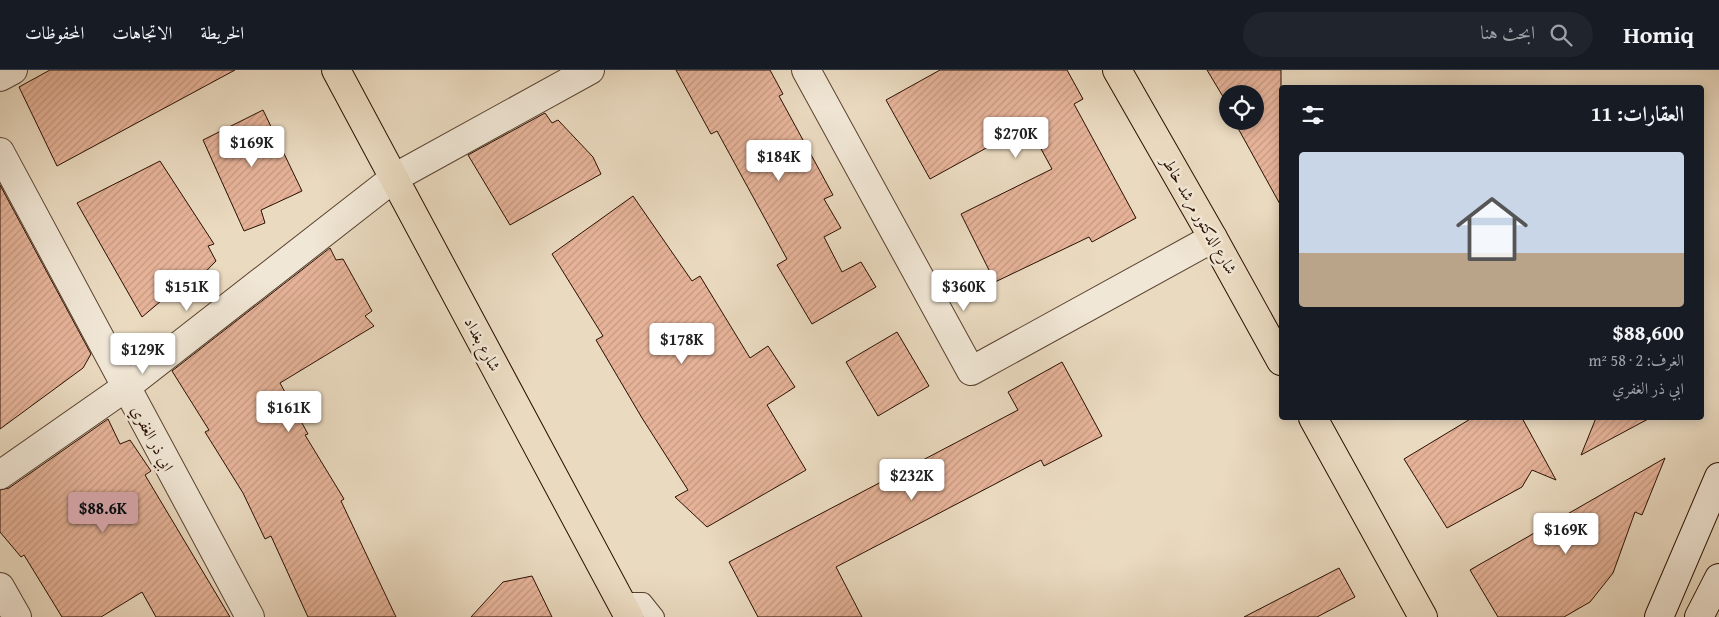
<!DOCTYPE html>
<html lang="ar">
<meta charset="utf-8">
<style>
:root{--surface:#171b24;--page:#20242c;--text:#f1f3f6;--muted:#9ea1a6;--line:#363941;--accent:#c59692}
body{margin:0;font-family:"Gentium Book Plus",Amiri,serif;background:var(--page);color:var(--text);direction:rtl;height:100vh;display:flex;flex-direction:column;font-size:19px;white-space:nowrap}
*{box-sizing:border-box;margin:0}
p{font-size:16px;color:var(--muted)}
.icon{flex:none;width:28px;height:28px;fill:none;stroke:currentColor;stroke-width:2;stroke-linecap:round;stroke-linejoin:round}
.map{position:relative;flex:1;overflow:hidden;direction:ltr}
.panel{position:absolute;left:1279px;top:15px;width:425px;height:335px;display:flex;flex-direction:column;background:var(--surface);border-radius:5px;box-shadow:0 2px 12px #0003;direction:rtl}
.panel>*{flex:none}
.buttons{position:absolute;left:1219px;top:15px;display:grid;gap:10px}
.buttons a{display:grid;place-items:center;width:45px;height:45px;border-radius:50%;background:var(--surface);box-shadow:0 2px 12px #0003;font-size:25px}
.price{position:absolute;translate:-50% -42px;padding:0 11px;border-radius:5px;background:#fff;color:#222;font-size:16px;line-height:32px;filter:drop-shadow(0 1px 2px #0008)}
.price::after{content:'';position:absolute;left:50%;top:30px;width:15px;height:11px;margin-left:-8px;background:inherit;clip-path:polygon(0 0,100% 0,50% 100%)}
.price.selected{background:var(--accent);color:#111}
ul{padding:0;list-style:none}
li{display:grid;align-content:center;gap:10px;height:265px;padding:0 20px}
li+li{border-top:1px solid var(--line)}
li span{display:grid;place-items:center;height:155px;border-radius:5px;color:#555}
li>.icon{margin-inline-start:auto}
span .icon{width:90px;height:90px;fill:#fffc;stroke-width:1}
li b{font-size:21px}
h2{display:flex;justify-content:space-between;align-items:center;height:60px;padding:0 20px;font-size:21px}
header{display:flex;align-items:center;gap:30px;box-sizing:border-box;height:70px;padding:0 25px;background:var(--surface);border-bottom:1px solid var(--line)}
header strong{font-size:24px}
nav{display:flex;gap:28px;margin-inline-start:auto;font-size:18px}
.search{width:350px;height:45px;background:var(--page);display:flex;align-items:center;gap:12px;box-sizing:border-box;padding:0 18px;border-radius:28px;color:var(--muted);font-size:19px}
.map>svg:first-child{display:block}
.building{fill:url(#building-hatch);stroke:#290f00}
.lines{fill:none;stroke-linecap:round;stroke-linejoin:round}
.service-casing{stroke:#594230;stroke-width:20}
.minor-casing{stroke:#594230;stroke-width:30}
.secondary-casing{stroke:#290f00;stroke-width:30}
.primary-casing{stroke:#290f00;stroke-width:30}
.service{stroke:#f1e7d6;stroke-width:18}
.minor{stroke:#f1e7d6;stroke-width:28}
.secondary{stroke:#f1e7d6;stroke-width:28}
.primary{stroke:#eadac0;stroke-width:28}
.labels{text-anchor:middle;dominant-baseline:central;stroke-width:5;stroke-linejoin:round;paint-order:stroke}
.street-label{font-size:16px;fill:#290f00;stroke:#f1e7d6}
</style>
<header>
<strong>Homiq</strong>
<div class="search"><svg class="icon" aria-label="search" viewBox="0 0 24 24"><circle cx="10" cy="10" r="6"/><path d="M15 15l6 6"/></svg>ابحث هنا</div>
<nav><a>الخريطة</a><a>الاتجاهات</a><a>المحفوظات</a></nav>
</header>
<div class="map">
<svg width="1719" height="547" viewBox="0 0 1719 547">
<defs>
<pattern id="building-hatch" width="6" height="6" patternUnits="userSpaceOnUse" patternTransform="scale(1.25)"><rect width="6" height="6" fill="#e6b399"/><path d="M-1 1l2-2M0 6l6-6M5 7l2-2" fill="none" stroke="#c59982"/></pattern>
</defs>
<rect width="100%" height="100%" fill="#eadac0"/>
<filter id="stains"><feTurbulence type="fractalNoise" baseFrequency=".004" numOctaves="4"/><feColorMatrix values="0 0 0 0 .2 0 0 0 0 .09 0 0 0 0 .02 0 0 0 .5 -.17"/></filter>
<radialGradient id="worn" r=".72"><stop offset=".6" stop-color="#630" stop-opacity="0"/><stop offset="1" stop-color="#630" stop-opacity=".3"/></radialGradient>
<!-- building -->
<g class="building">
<path d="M50,0H235L57,96L19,17Z"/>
<path d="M676,0H770L783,24L779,26L833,125L824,129L841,158L824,167L842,202L861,192L876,217L812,254L777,195L787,189L717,61L711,64Z"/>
<path d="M940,0H1067L1083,29L1074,34L1136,148L1092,172L1089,167L995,212L961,144L1052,99L1028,55L930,109L886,30Z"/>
<path d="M1207,0H1281V136L1234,51H1255V24H1228V35Z"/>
<path d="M263,40L302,121L261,140L265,153L244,161L203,70Z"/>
<path d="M545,43L552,53L558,50L593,87L601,104L510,155L468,85Z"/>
<path d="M160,91L214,174L208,176L216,191L181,227L174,220L142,247L77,133Z"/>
<path d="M0,115L91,284L83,298L0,359Z"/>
<path d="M633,126L692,211L700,206L750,288L768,276L795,317L767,335L806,400L707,457L675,427L688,420L642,348L596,270L603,266L552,184Z"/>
<path d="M330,178L336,190L343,189L372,241L365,246L374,256L280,313L308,364L305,365L344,429L341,431L396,547H308L271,466L265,469L243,423L205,362L209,360L172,301Z"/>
<path d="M897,262L929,316L878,346L846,292Z"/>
<path d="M1062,292L1102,366L1044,396L1041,390L836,497L862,547H758L729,492L1018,340L1008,322Z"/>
<path d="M1472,348H1522L1556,410L1532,400L1522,417L1447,458L1404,389Z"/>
<path d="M1596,348H1650L1581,385Z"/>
<path d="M108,349L120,374L130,370L151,401L145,405L230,547H156L142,522L101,547H62L24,485L21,487L0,462V420L9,418Z"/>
<path d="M1665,388L1642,445L1635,442L1613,503L1590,532L1564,547H1498L1470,500Z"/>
<path d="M1339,498L1355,527L1317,547H1244Z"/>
<path d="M532,506L552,547H471L503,512Z"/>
</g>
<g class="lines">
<defs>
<path id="service" d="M621,532H643L655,547"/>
<g id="minor">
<path d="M806,0L971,301L1213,168"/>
<path d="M0,7L13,0"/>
<path d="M0,82L250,547"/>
<path d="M0,405L126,317L394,108L590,0"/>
<path d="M0,517L17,547"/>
</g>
<g id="secondary">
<path d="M1659,547L1719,407"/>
<path d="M1699,547L1719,508"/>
</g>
<g id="primary">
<path d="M336,0L629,547"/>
<path d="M1117,0L1213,168L1281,291"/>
<path d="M1313,348L1423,547"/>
</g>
</defs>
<!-- service casing -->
<use href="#service" class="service-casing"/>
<!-- minor casing -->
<use href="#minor" class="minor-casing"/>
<!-- secondary casing -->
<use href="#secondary" class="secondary-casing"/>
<!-- primary casing -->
<use href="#primary" class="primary-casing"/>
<!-- service -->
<use href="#service" class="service"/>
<!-- minor -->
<use href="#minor" class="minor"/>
<!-- secondary -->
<use href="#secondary" class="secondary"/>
<!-- primary -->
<use href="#primary" class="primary"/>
</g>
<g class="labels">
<!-- street labels -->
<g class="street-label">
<text transform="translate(1200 145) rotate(60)">شارع الدكتور مرشد خاطر</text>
<text transform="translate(483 274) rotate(62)">شارع بغداد</text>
<text transform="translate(153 368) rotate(62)">ابي ذر الغفري</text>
</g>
</g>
<rect width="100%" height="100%" filter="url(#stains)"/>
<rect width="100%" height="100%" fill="url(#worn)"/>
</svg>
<div class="buttons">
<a><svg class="icon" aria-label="locate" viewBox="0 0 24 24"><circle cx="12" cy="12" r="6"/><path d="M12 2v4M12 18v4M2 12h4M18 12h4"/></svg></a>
</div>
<b class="price" style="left:1016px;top:89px">$270K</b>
<b class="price" style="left:252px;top:98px">$169K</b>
<b class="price" style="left:779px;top:112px">$184K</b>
<b class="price" style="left:187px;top:242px">$151K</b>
<b class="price" style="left:964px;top:242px">$360K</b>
<b class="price" style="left:682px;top:295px">$178K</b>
<b class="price" style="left:143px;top:305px">$129K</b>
<b class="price" style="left:289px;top:363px">$161K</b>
<b class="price" style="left:912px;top:431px">$232K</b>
<b class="price selected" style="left:103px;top:464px">$88.6K</b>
<b class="price" style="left:1566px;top:485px">$169K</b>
<section class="panel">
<h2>العقارات: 11<svg class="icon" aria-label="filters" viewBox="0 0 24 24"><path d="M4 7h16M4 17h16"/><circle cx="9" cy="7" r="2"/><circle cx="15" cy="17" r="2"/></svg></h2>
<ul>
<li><span style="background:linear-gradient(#c9d6e8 65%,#b9a48a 0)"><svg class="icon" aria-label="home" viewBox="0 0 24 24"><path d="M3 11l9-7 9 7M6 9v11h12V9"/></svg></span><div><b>$88,600</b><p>الغرف: 2 · 58 m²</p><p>ابي ذر الغفري</p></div></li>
</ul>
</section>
</div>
